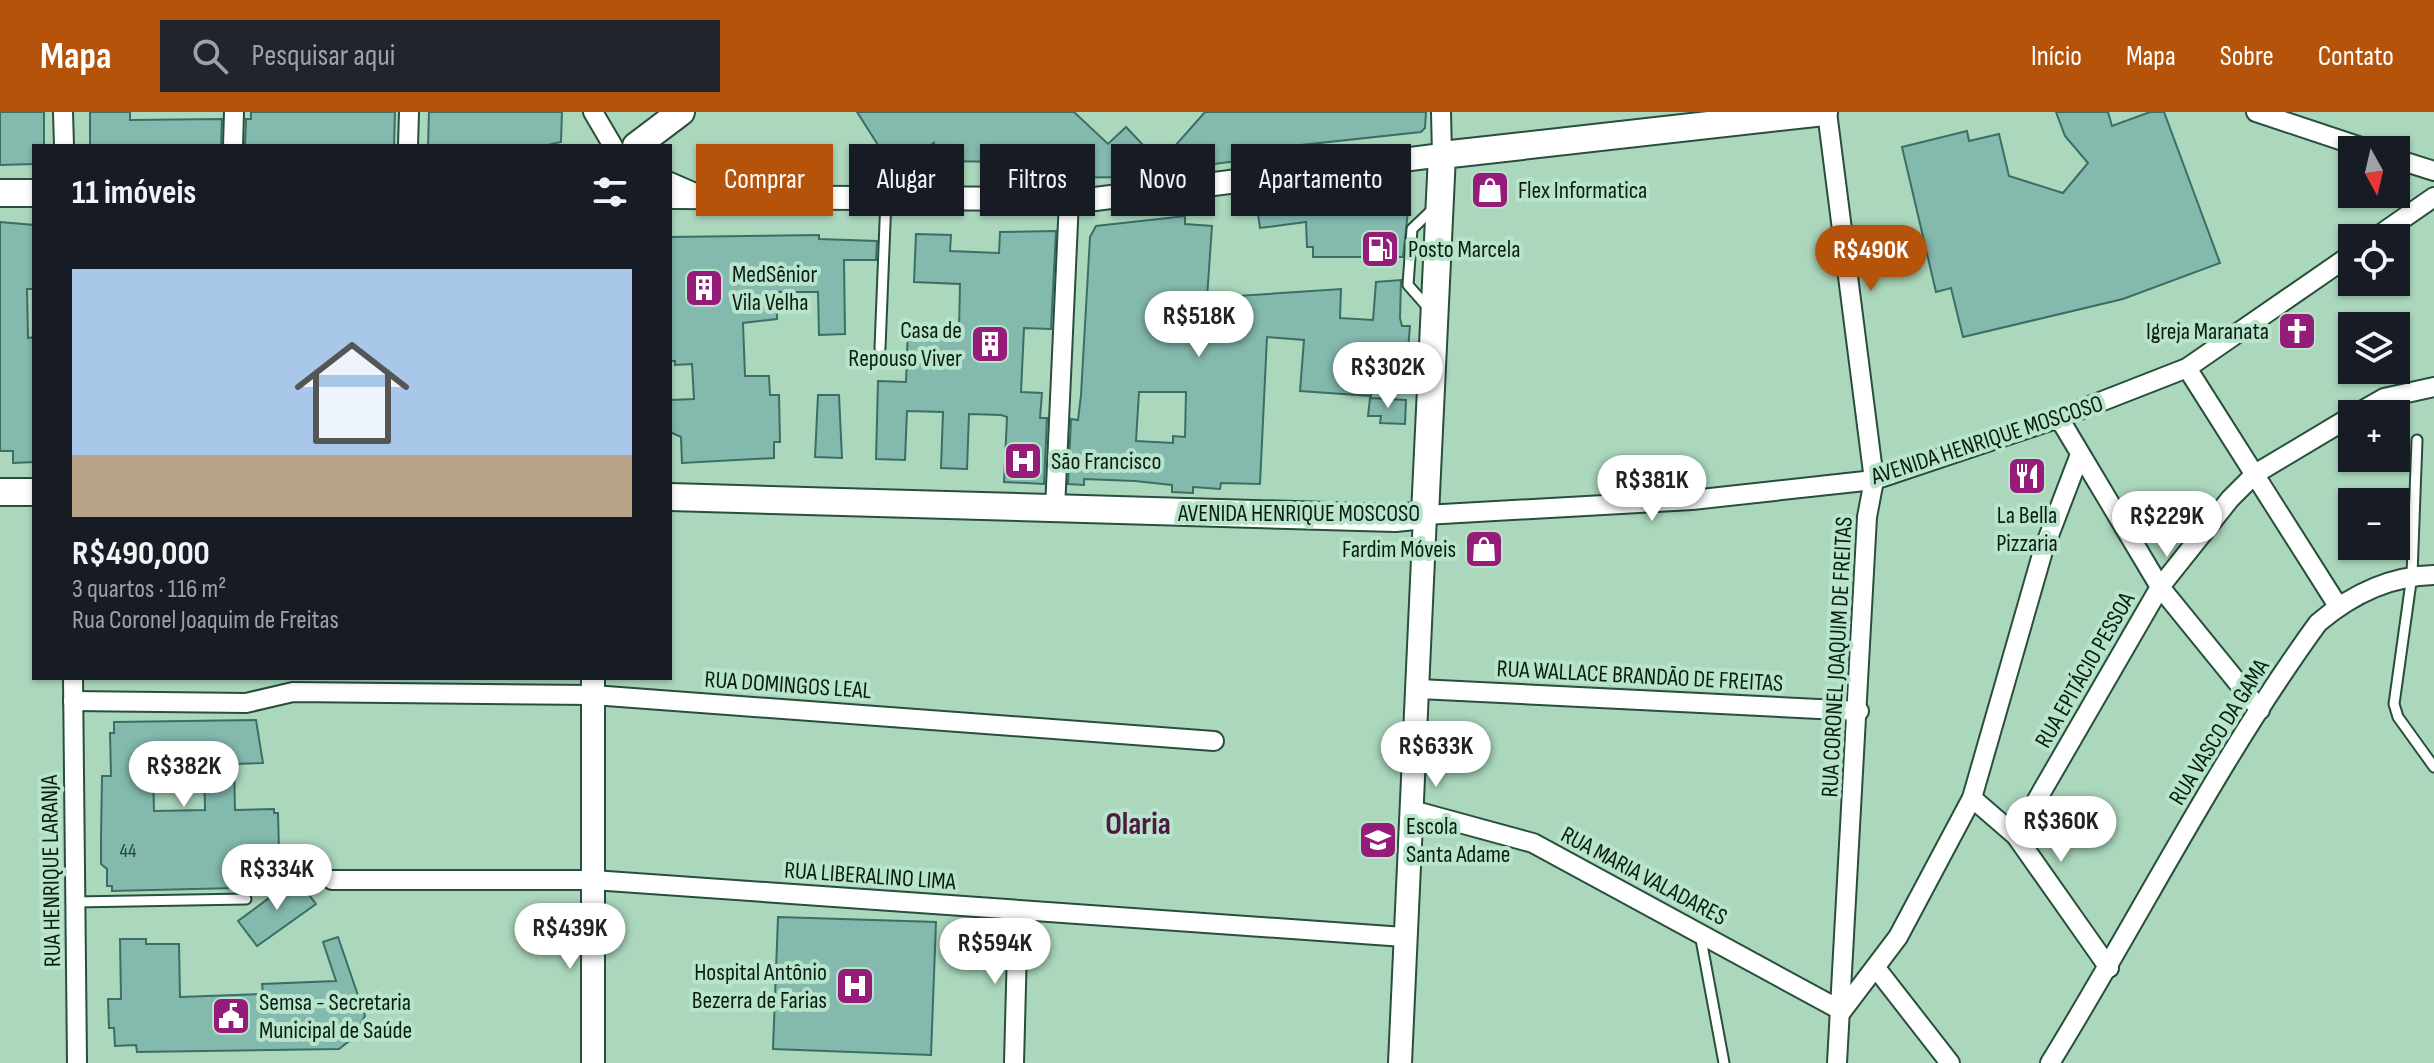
<!DOCTYPE html>
<html lang="pt">
<meta charset="utf-8">
<style>
:root{--surface:#171b24;--page:#20242c;--text:#f1f3f6;--muted:#9ea1a6;--accent:#b45309}
body{margin:0;font-family:"Sofia Sans Condensed",sans-serif;background:var(--page);color:var(--text);height:100vh;display:flex;flex-direction:column;font-size:30px;white-space:nowrap}
*{box-sizing:border-box;margin:0}
p{font-size:26px;color:var(--muted)}
.icon{flex:none;width:44px;height:44px;fill:none;stroke:currentColor;stroke-width:2;stroke-linecap:round;stroke-linejoin:round}
.map{position:relative;flex:1;overflow:hidden}
.details{position:absolute;left:32px;top:32px;width:640px;height:536px;display:flex;flex-direction:column;background:var(--surface);border-radius:0px;box-shadow:0 2px 6px #0004}
.details>*{flex:none}
.banner{position:absolute;left:696px;top:32px;width:760px;height:72px;display:flex;gap:16px}
.needle{width:52px;rotate:172deg}
.tools{position:absolute;left:2338px;top:24px;display:grid;gap:16px}
.tools a{display:grid;place-items:center;width:72px;height:72px;border-radius:0px;background:var(--surface);box-shadow:0 2px 6px #0004;font-size:40px}
.price{position:absolute;translate:-50% -68px;padding:0 18px;border-radius:28px;background:#fff;color:#222;font-size:26px;line-height:52px;filter:drop-shadow(0 2px 4px #0008)}
.price::after{content:'';position:absolute;left:50%;top:48px;width:24px;height:18px;margin-left:-12px;background:inherit;clip-path:polygon(0 0,100% 0,50% 100%)}
.price.on{background:var(--accent);color:#fff}
ul{padding:0;list-style:none}
li{display:grid;align-content:center;gap:16px;height:424px;padding:0 40px}
li span{display:grid;place-items:center;height:248px;border-radius:0px;color:#555}
li>.icon{margin-inline-start:auto}
span .icon{width:144px;height:144px;fill:#fffc;stroke-width:1}
li b{font-size:34px}
h2{display:flex;justify-content:space-between;align-items:center;height:96px;padding:0 40px;font-size:34px}
.tag{padding:0 28px;border-radius:0px;background:var(--surface);box-shadow:0 2px 6px #0004;font-size:28px;line-height:72px}
.tag.on{background:var(--accent);color:#fff}
header{display:flex;align-items:center;gap:48px;box-sizing:border-box;height:112px;padding:0 40px;background:var(--accent);color:#fff}
header strong{font-size:38px}
nav{display:flex;gap:44px;margin-inline-start:auto;font-size:28px}
.search{width:560px;height:72px;background:var(--page);display:flex;align-items:center;gap:20px;box-sizing:border-box;padding:0 28px;border-radius:0px;color:var(--muted);font-size:30px}
.map>svg:first-child{display:block}
.building{fill:#84b9ae;stroke:#3b6f65;stroke-width:2;fill-rule:evenodd}
.lines{fill:none;stroke-linecap:round;stroke-linejoin:round}
.service-casing{stroke:#274f3b;stroke-width:13}
.minor-casing{stroke:#274f3b;stroke-width:22}
.tertiary-casing{stroke:#274f3b;stroke-width:26}
.secondary-casing{stroke:#274f3b;stroke-width:30}
.service{stroke:#fff;stroke-width:9}
.minor{stroke:#fff;stroke-width:18}
.tertiary{stroke:#fff;stroke-width:22}
.secondary{stroke:#fff;stroke-width:26}
.labels{text-anchor:middle;dominant-baseline:central;stroke-width:8;stroke-linejoin:round;paint-order:stroke}
.number-label{font-size:20px;fill:#29433a}
.poi-label{font-size:24px;fill:#0b1c13;stroke:#b7e4ca;text-anchor:start}
.street-label{font-size:24px;fill:#0b1c13;stroke:#b7e4ca}
.district-label{font-size:32px;font-weight:bold;fill:#511942;stroke:#b7e4ca}
</style>
<header>
<strong>Mapa</strong>
<div class="search"><svg class="icon" aria-label="search" viewBox="0 0 24 24"><circle cx="10" cy="10" r="6"/><path d="M15 15l6 6"/></svg>Pesquisar aqui</div>
<nav><a>Início</a><a>Mapa</a><a>Sobre</a><a>Contato</a></nav>
</header>
<div class="map">
<svg width="2434" height="951" viewBox="0 0 2434 951">
<rect width="100%" height="100%" fill="#abd7bd"/>
<!-- building -->
<g class="building">
<path d="M0,0H44V34H34V52L0,53Z"/>
<path d="M90,0H130V8L222,7L221,34H90Z"/>
<path d="M251,0H395L394,34H245L246,7H251Z"/>
<path d="M429,0H562L561,30L543,34H428Z"/>
<path d="M857,0H1074L1108,32L1126,15L1160,51L1205,0H1426L1425,16L1421,20L1283,35L1284,43L1136,62L1139,65L1013,66V50L934,49V31L894,58Z"/>
<path d="M2056,0H2108L2112,14L2150,0H2164L2220,151L2123,187L1963,225L1951,176L1936,180L1902,35L1967,19L1969,29L1999,22L2009,64L2063,81L2088,51L2065,24Z"/>
<path d="M1306,89V92H1337L1338,96L1408,99L1403,145H1313V135H1307L1306,110L1260,116L1257,95Z"/>
<path d="M1185,104V112L1212,114L1207,186L1341,177L1340,206L1373,208L1376,170L1401,168L1400,206L1402,214H1410L1408,237L1371,234L1374,265L1371,284L1300,279L1304,228L1267,225L1260,372L1221,371L1220,377L1193,375V381L1172,380V373L1135,369L1084,367V373L1068,372L1071,307L1078,308L1081,283L1090,125L1096,114ZM1139,280H1186L1185,325L1173,324V331L1136,329Z"/>
<path d="M0,110L34,113V177H27L28,226L34,225V350L13,351V339H0Z"/>
<path d="M1056,119L1051,217L1024,216L1021,280L1042,281L1040,306H1047L1044,372L1004,370L1007,305L1001,303L969,302L967,357L941,356L943,300L907,299L905,348L876,347L878,269L906,270L908,216L959,218L960,172L914,170L916,122L951,123L950,139L999,141L1000,120Z"/>
<path d="M819,123V127L877,129L876,148H844L845,222L819,223L818,180H777V207L743,211L745,264H769L770,283H779L780,330H774V346L682,351L681,325L670,320V288L694,287L692,252L675,253V249H670V125Z"/>
<path d="M818,283H839L842,346L815,345Z"/>
<path d="M1370,286L1406,288L1405,312L1380,311L1381,304H1368Z"/>
<path d="M256,608L263,651L234,652L235,698L274,697V701H278L280,775L112,779V774H107V757L101,752V727L102,664H111L110,621H114V610ZM204,653L205,698L154,699L153,654Z"/>
<path d="M296,766L316,792L257,834L238,809Z"/>
<path d="M778,805L936,810L931,943L773,937Z"/>
<path d="M338,825L365,904L353,926L339,937L137,940L136,933L115,934L114,916H109L108,887H121L120,827H146V832H179L180,885L263,882L262,872L336,869L323,830Z"/>
</g>
<g class="lines">
<defs>
<g id="service">
<path d="M1431,199L1408,173L1412,117L1434,96"/>
<path d="M880,236L886,86"/>
<path d="M2417,328L2412,463L2394,592L2398,605L2434,655"/>
<path d="M75,790L246,787"/>
<path d="M1700,822L1724,951"/>
</g>
<g id="minor">
<path d="M63,0L64,34"/>
<path d="M593,0L613,34"/>
<path d="M1441,0L1442,43"/>
<path d="M1827,0L1874,368L1867,405L1837,951"/>
<path d="M2256,0L2370,38"/>
<path d="M233,34L234,0"/>
<path d="M408,34L409,0"/>
<path d="M2396,47L2434,59"/>
<path d="M670,70L700,83"/>
<path d="M2375,126L2434,85"/>
<path d="M2187,256L2338,494"/>
<path d="M2356,302L2384,286L2434,275"/>
<path d="M2059,306L2160,475L2260,598"/>
<path d="M1055,397L1069,88"/>
<path d="M1425,403L1692,388L1874,368L2059,306L2187,256L2352,142"/>
<path d="M73,566L77,951"/>
<path d="M1419,577L1859,599"/>
<path d="M73,589L246,591L293,580L593,583L1214,629"/>
<path d="M1972,686L2016,724L2109,856"/>
<path d="M1412,698L1533,731L1842,899L1898,825L1972,686L2043,439L2079,345"/>
<path d="M2016,724L2160,475L2230,387L2255,362L2352,304"/>
<path d="M332,768H593L1404,825"/>
<path d="M1876,856L1950,951"/>
<path d="M1014,951L1018,798"/>
<path d="M2050,951C2140,805 2217,650 2318,511C2352,482 2389,464 2434,463"/>
</g>
<g id="tertiary">
<path d="M670,85L1095,87L1442,43"/>
<path d="M593,566V951"/>
<path d="M1400,951L1425,403"/>
</g>
<g id="secondary">
<path d="M636,34L681,0"/>
<path d="M0,81H34"/>
<path d="M0,380H34"/>
<path d="M670,385L1395,406L1425,403L1442,43L1824,0"/>
</g>
</defs>
<!-- service casing -->
<use href="#service" class="service-casing"/>
<!-- minor casing -->
<use href="#minor" class="minor-casing"/>
<!-- tertiary casing -->
<use href="#tertiary" class="tertiary-casing"/>
<!-- secondary casing -->
<use href="#secondary" class="secondary-casing"/>
<!-- service -->
<use href="#service" class="service"/>
<!-- minor -->
<use href="#minor" class="minor"/>
<!-- tertiary -->
<use href="#tertiary" class="tertiary"/>
<!-- secondary -->
<use href="#secondary" class="secondary"/>
</g>
<!-- icons -->
<defs>
<symbol id="shop-square" viewBox="-11 -11 22 22"><rect x="-9" y="-9" width="18" height="18" rx="4" fill="#951d79" stroke="#b7e4ca"/><path d="M-5-2.5h2.3a2.7 3.5 0 0 1 5.4 0H5L5.5 6h-11ZM-1.5-2.5h3a1.5 2.3 0 0 0-3 0Z" fill="#fff"/></symbol>
<symbol id="fuel-square" viewBox="-11 -11 22 22"><rect x="-9" y="-9" width="18" height="18" rx="4" fill="#951d79" stroke="#b7e4ca"/><path d="M-5.5-6h7V0h2V4h1.3V-2.5L3-4.5l.8-.8L6-3V5H2.5V1h-1V6h-7ZM-4.2-4.7v3.2H.2V-4.7Z" fill="#fff"/></symbol>
<symbol id="building-square" viewBox="-11 -11 22 22"><rect x="-9" y="-9" width="18" height="18" rx="4" fill="#951d79" stroke="#b7e4ca"/><path d="M-4-6H4V6H1V3H-1V6H-4ZM-2.5-4.3h1.7v1.8h-1.7ZM.8-4.3h1.7v1.8H.8ZM-2.5-1h1.7V.8h-1.7ZM.8-1h1.7V.8H.8Z" fill="#fff"/></symbol>
<symbol id="church-square" viewBox="-11 -11 22 22"><rect x="-9" y="-9" width="18" height="18" rx="4" fill="#951d79" stroke="#b7e4ca"/><path d="M-1.2-6h2.4v3.5h3.3v2.4h-3.3V6h-2.4V-.1h-3.3v-2.4h3.3Z" fill="#fff"/></symbol>
<symbol id="hospital-square" viewBox="-11 -11 22 22"><rect x="-9" y="-9" width="18" height="18" rx="4" fill="#951d79" stroke="#b7e4ca"/><path d="M-5-5h3v3.5h4V-5h3V5h-3V1.5h-4V5h-3Z" fill="#fff"/></symbol>
<symbol id="restaurant-square" viewBox="-11 -11 22 22"><rect x="-9" y="-9" width="18" height="18" rx="4" fill="#951d79" stroke="#b7e4ca"/><path d="M-5-6h1v4h1v-4h1v4h1v-4h1v5L-1.5 .5V6h-2V.5L-5-1ZM5-6V6H3V1.5H1.5Q1.5-4 5-6Z" fill="#fff"/></symbol>
<symbol id="school-square" viewBox="-11 -11 22 22"><rect x="-9" y="-9" width="18" height="18" rx="4" fill="#951d79" stroke="#b7e4ca"/><path d="M0-5L7-2L0 1L-7-2ZM-4 1L0 2.5L4 1V4Q0 6-4 4Z" fill="#fff"/></symbol>
<symbol id="civic-square" viewBox="-11 -11 22 22"><rect x="-9" y="-9" width="18" height="18" rx="4" fill="#951d79" stroke="#b7e4ca"/><path d="M-.6-6.5H3V-4.5H.6V-3L4-1V1h2V6H-6V1h2V-1L-.6-3ZM-1.2 2.5V6h2.4V2.5Z" fill="#fff"/></symbol>
</defs>
<g fill-rule="evenodd">
<use href="#shop-square" x="1468" y="56" width="44" height="44"/>
<use href="#fuel-square" x="1358" y="115" width="44" height="44"/>
<use href="#building-square" x="682" y="154" width="44" height="44"/>
<use href="#church-square" x="2275" y="197" width="44" height="44"/>
<use href="#building-square" x="968" y="210" width="44" height="44"/>
<use href="#hospital-square" x="1001" y="327" width="44" height="44"/>
<use href="#restaurant-square" x="2005" y="342" width="44" height="44"/>
<use href="#shop-square" x="1462" y="415" width="44" height="44"/>
<use href="#school-square" x="1356" y="706" width="44" height="44"/>
<use href="#hospital-square" x="833" y="852" width="44" height="44"/>
<use href="#civic-square" x="209" y="882" width="44" height="44"/>
</g>
<g class="labels">
<!-- number labels -->
<g class="number-label">
<text x="128" y="739">44</text>
</g>
<!-- poi labels -->
<g class="poi-label">
<text x="1518" y="78">Flex Informatica</text>
<text x="1408" y="137">Posto Marcela</text>
<text x="732" y="162">MedSênior<tspan x="732" dy="28">Vila Velha</tspan></text>
<text x="962" y="218" text-anchor="end">Casa de<tspan x="962" dy="28">Repouso Viver</tspan></text>
<text x="2269" y="219" text-anchor="end">Igreja Maranata</text>
<text x="1051" y="349">São Francisco</text>
<text x="2027" y="403" text-anchor="middle">La Bella<tspan x="2027" dy="28">Pizzaria</tspan></text>
<text x="1456" y="437" text-anchor="end">Fardim Móveis</text>
<text x="1406" y="714">Escola<tspan x="1406" dy="28">Santa Adame</tspan></text>
<text x="827" y="860" text-anchor="end">Hospital Antônio<tspan x="827" dy="28">Bezerra de Farias</tspan></text>
<text x="259" y="890">Semsa - Secretaria<tspan x="259" dy="28">Municipal de Saúde</tspan></text>
</g>
<!-- street labels -->
<g class="street-label">
<text transform="translate(1987 328) rotate(-18)">AVENIDA HENRIQUE MOSCOSO</text>
<text x="1299" y="401">AVENIDA HENRIQUE MOSCOSO</text>
<text transform="translate(1837 545) rotate(-87)">RUA CORONEL JOAQUIM DE FREITAS</text>
<text transform="translate(2085 558) rotate(-60)">RUA EPITÁCIO PESSOA</text>
<text transform="translate(1640 564) rotate(3)">RUA WALLACE BRANDÃO DE FREITAS</text>
<text transform="translate(788 573) rotate(4)">RUA DOMINGOS LEAL</text>
<text transform="translate(2219 620) rotate(-58)">RUA VASCO DA GAMA</text>
<text transform="translate(51 759) rotate(-91)">RUA HENRIQUE LARANJA</text>
<text transform="translate(870 764) rotate(4)">RUA LIBERALINO LIMA</text>
<text transform="translate(1644 764) rotate(28)">RUA MARIA VALADARES</text>
</g>
<!-- district labels -->
<g class="district-label">
<text x="1138" y="712">Olaria</text>
</g>
</g>
</svg>
<div class="tools">
<a><svg class="needle" viewBox="-14 -14 28 28"><path d="M0-13l5 13h-10z" fill="#e53935"/><path d="M0 13l5-13h-10z" fill="#9ea1a6"/></svg></a>
<a><svg class="icon" aria-label="locate" viewBox="0 0 24 24"><circle cx="12" cy="12" r="6"/><path d="M12 2v4M12 18v4M2 12h4M18 12h4"/></svg></a>
<a><svg class="icon" aria-label="layers" viewBox="0 0 24 24"><path d="M12 4l9 5-9 5-9-5zM3 14l9 5 9-5"/></svg></a>
<a>+</a>
<a>−</a>
</div>
<b class="price on" style="left:1871px;top:181px">R$490K</b>
<b class="price" style="left:1199px;top:247px">R$518K</b>
<b class="price" style="left:1388px;top:298px">R$302K</b>
<b class="price" style="left:1652px;top:411px">R$381K</b>
<b class="price" style="left:2167px;top:447px">R$229K</b>
<b class="price" style="left:1436px;top:677px">R$633K</b>
<b class="price" style="left:184px;top:697px">R$382K</b>
<b class="price" style="left:2061px;top:752px">R$360K</b>
<b class="price" style="left:277px;top:800px">R$334K</b>
<b class="price" style="left:570px;top:859px">R$439K</b>
<b class="price" style="left:995px;top:874px">R$594K</b>
<div class="banner">
<a class="tag on">Comprar</a>
<a class="tag">Alugar</a>
<a class="tag">Filtros</a>
<a class="tag">Novo</a>
<a class="tag">Apartamento</a>
</div>
<section class="details">
<h2>11 imóveis<svg class="icon" aria-label="filters" viewBox="0 0 24 24"><path d="M4 7h16M4 17h16"/><circle cx="9" cy="7" r="2"/><circle cx="15" cy="17" r="2"/></svg></h2>
<ul>
<li><span style="background:linear-gradient(#a9c7e8 75%,#b9a48a 0)"><svg class="icon" aria-label="home" viewBox="0 0 24 24"><path d="M3 11l9-7 9 7M6 9v11h12V9"/></svg></span><div><b>R$490,000</b><p>3 quartos · 116 m²</p><p>Rua Coronel Joaquim de Freitas</p></div></li>
</ul>
</section>
</div>
